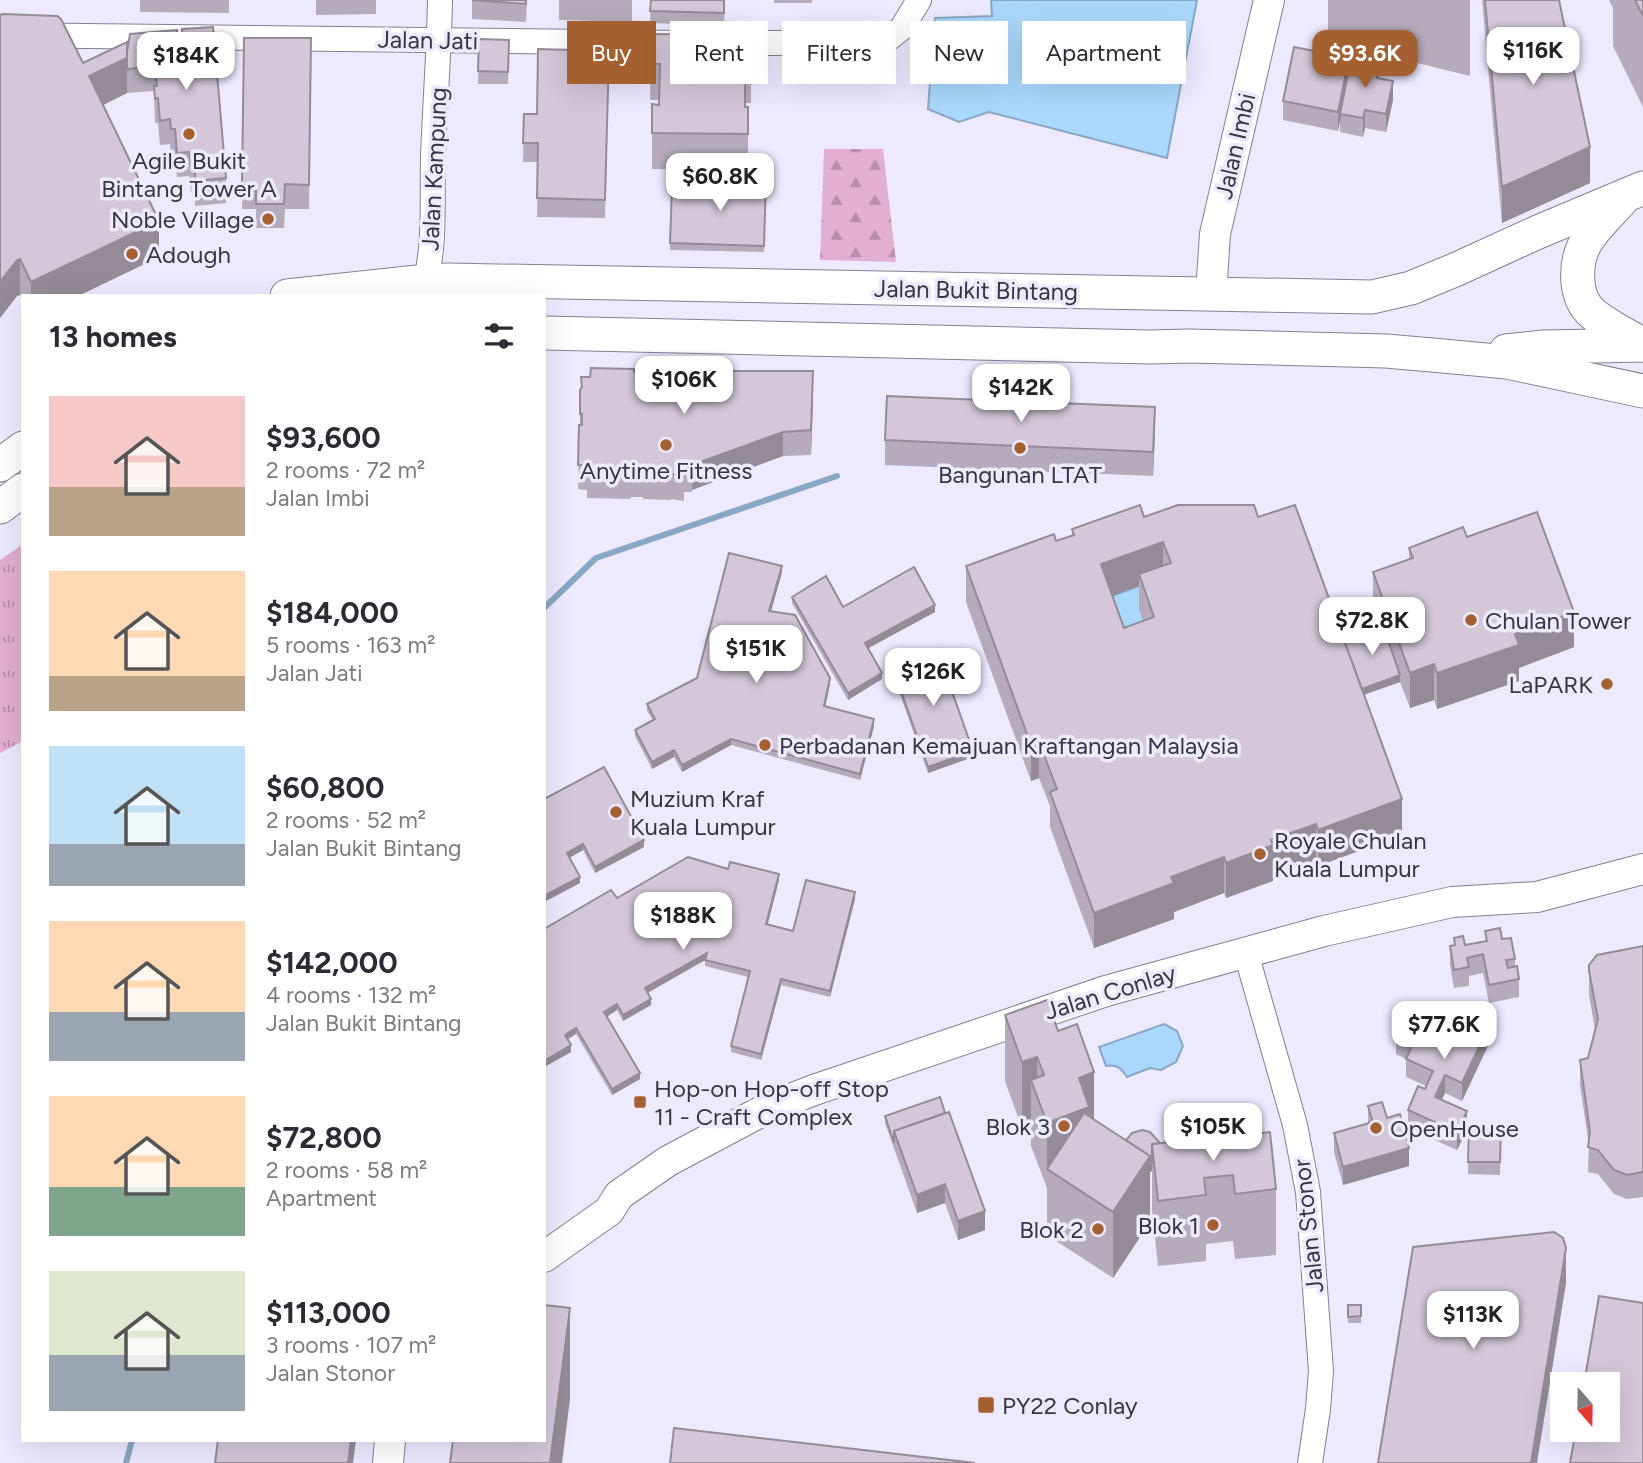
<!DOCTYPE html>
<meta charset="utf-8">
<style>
:root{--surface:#fff;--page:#f7f7f7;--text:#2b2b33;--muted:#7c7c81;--accent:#a46031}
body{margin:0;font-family:Figtree,sans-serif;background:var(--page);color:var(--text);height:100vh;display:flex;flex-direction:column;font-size:26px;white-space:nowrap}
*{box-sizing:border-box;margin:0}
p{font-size:23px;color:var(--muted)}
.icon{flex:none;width:38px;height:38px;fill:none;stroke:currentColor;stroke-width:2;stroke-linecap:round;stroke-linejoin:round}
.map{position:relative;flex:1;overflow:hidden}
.details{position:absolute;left:21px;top:294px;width:525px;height:1148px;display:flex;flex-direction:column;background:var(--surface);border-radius:0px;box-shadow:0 7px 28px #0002}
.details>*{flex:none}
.banner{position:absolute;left:567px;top:21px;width:665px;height:63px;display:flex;gap:14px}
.needle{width:46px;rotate:160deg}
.tools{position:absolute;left:1550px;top:1372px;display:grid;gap:14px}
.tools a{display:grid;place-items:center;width:70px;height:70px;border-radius:0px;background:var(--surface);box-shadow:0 7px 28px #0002;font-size:35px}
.price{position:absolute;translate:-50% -60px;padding:0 16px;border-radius:14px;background:#fff;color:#222;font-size:23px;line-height:46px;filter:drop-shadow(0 2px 4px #0008)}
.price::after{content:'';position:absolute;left:50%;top:42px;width:21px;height:16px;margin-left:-10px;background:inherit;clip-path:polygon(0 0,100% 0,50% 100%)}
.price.selected{background:var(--accent);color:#fff}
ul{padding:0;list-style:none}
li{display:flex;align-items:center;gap:21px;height:175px;padding:0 28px}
li span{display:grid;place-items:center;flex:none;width:196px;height:140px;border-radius:0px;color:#555}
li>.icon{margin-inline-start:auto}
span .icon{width:84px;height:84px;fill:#fffc;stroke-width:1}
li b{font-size:30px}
h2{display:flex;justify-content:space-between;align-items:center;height:84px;padding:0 28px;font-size:30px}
.chip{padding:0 24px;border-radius:0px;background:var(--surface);box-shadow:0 7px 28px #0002;font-size:24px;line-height:63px}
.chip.selected{background:var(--accent);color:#fff}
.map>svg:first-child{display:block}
.grass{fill:url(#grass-tufts)}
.forest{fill:url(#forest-firs)}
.water{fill:#aad8fc;stroke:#88a7c3;stroke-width:2}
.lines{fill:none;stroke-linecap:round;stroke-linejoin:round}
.stream{stroke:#88a7c3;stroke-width:6}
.minor-casing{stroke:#828092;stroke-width:26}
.tertiary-casing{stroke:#828092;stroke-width:32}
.secondary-casing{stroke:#828092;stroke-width:35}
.minor{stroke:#fff;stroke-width:24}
.tertiary{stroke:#fff;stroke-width:30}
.secondary{stroke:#fff;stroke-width:33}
.wall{fill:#b5abba;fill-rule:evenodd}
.shaded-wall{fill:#948b97}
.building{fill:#d3c7d8;stroke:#948b97;stroke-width:2;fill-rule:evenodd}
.poi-dot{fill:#a46031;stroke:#edeaff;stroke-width:2.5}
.labels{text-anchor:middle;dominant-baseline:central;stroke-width:7;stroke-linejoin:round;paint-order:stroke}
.street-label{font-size:24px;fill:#37363e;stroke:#edeaff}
.poi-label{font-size:24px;fill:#37363e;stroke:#edeaff;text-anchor:start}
</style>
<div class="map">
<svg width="1643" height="1463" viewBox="0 0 1643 1463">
<defs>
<pattern id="grass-tufts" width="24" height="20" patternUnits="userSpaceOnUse" patternTransform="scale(1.75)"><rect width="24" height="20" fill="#e2afd0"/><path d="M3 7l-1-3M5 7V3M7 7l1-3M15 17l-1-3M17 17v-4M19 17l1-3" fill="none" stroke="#b88faa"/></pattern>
<pattern id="forest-firs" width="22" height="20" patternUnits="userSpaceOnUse" patternTransform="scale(1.75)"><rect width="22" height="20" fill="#e2afd0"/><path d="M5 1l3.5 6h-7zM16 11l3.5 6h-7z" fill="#b88faa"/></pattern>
</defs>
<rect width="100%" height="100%" fill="#edeaff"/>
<!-- grass -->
<path class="grass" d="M23,544V741L0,753V560Z"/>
<!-- forest -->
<path class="forest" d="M824,149H883L896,262L820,260Z"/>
<!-- water -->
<g class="water">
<path d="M991,0H1197L1167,158L989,112L959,122L928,109L935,18L992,16Z"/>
<path d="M1163,577L1154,653L1124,664L1101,600Z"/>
<path d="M1164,1024L1177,1031L1183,1046L1176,1062L1161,1070L1150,1068L1127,1077C1121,1068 1117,1064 1106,1066L1099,1047Z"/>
</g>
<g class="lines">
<!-- stream -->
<g class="stream">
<path d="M544,608L596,558L837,476"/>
<path d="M126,1463L132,1440"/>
</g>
<defs>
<g id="minor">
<path d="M0,35L682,43"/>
<path d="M718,43H883L902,28L919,0"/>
<path d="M422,295C436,251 432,202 433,156C435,104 439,52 440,0"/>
<path d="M1246,953L1295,1125L1308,1192L1321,1371L1318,1409L1310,1463"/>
</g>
<g id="tertiary">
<path d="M1211,294L1215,234L1269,0"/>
<path d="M544,1257L609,1211L619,1195L668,1161L768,1108L814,1090L1106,991L1324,931L1452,902L1537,897L1643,869"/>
<path d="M388,1463L390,1440"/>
</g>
<g id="secondary">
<path d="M1621,201C1609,214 1595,227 1586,242C1574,263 1574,297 1592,313C1604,324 1629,336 1643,345"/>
<path d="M287,296L427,281L448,280L1372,297L1411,288L1457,269L1538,232L1643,188"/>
<path d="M544,333L1150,347L1189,346L1386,351L1443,356L1507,362L1643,391"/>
<path d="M1506,351L1544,347L1643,345"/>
<path d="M0,465L23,448"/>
<path d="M0,507L23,490"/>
</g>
</defs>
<!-- minor casing -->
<use href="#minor" class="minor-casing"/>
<!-- tertiary casing -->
<use href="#tertiary" class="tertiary-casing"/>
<!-- secondary casing -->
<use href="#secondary" class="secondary-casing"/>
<!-- minor -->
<use href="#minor" class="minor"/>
<!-- tertiary -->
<use href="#tertiary" class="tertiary"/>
<!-- secondary -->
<use href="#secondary" class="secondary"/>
</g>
<!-- wall -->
<g class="wall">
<path d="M140,0H229V13L140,12Z"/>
<path d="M316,0H376V14L316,15Z"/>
<path d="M472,0H527L526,22L472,19Z"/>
<path d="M559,0H632V22L559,20Z"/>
<path d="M651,0H725L724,26L650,23Z"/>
<rect x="774" y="0" width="38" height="3"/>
<path d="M1328,0H1470V76L1328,41Z"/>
<path d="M1482,0H1559L1590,183L1502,223Z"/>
<path d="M1609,0H1643V107L1613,46V8Z"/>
<path d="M182,29L226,178V203L195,206V192H191L189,176L177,177L175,154H171L170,144L160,145L158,123H155L154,91L127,93L103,105L159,257L78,296H23V300L20,295L17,296L0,318L83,63L182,39Z"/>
<path d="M651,34L751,35V103H745V107H748V170L652,169V104L659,105V100H650Z"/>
<path d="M244,38H311L309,209H285L284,228H256V209H242Z"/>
<path d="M479,39L509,40L508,84H478Z"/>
<path d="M609,69L605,218L537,217L538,162H523L524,114H537Z"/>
<path d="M1349,72L1380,78L1393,100L1386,132L1365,128L1363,137L1340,132V118L1338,131L1283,120V101Z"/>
<path d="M766,179L764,252L670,250V243L705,188Z"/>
<path d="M634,372L813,396L811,455L783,456L692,490V492H684V501L671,499V500L643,499V497H631L630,499L587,498V490L578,489L581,377H590Z"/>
<path d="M1155,432L1153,476L885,465V440Z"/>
<path d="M1144,517H1258L1344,640L1380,627L1373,608V572L1409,559V548L1467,537L1574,647L1519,668V681L1437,709L1434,700L1410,708L1400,682L1364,695L1402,835L1318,866L1316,860L1273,875V881L1226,898L1224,893L1174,912V919L1094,948L1050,827V806L1039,778L1031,781L966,602V566L1056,541L1072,536V529ZM1139,586V610L1143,621L1124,628L1112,596Z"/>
<path d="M782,572L771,612L830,684L825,707L874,726L860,780L731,745L682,772L674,757L652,769L635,736V730L653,720L647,711V704L697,678Z"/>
<path d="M792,597L843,607L935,612L868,648L882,679L848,700L792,603Z"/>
<path d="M892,666L973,757L928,773L892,672Z"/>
<path d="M544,799L644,847L595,873L583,850L569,858L580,883L544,902Z"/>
<path d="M728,869L779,880L767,925L793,931L855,899L830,997L781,985L761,1060L731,1052V1046L748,977L705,966V960L648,993L651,1005L623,1021L617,1010L607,1017L640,1079L612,1095L576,1034L567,1039L571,1052L544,1067L617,898Z"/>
<path d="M1485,931L1502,939L1515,959V966L1519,979V997L1489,1003L1483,973L1469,976V986L1454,988L1450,965V946L1454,945V938L1465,945L1485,941Z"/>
<path d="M1643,946V1197L1627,1199L1614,1194L1598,1174L1588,1172L1589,1145L1580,1085V1060L1588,1058L1595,1030L1589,995V971Z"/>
<path d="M1005,1015L1058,1031L1094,1120L1126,1140L1160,1143L1179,1141V1133L1241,1135L1276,1189V1255L1235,1259L1233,1241L1206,1244V1261L1158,1266L1152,1210V1171L1150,1172V1222L1113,1278L1047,1235V1188L1031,1146V1125L1022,1128L1005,1081Z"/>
<path d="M1417,1028L1492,1037L1462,1101L1445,1093L1442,1100L1467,1130L1457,1150L1408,1128V1110L1426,1086L1406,1077V1059L1396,1054V1035Z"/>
<path d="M1368,1106L1409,1166L1343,1185L1334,1152V1133L1368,1123Z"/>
<path d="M885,1116L985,1230L958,1240L945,1203L917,1213L885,1123Z"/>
<path d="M1469,1128H1501L1500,1175L1468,1174Z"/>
<rect x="1348" y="1305" width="13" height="18"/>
</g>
<!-- shaded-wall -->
<g class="shaded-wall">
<path d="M127,58V93L89,112V76Z"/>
<path d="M1349,58V77L1338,131V112Z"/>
<path d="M1393,81V100L1386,132V114Z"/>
<path d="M1365,110V128L1363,137V118Z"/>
<path d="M1590,147V183L1502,223V187Z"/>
<path d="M159,221V257L78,296H31V282Z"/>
<path d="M20,259V295L17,296L0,318V282L17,260Z"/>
<path d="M813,371V396L811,455V430Z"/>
<path d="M1155,407V432L1153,476V452Z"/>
<path d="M783,432V456L692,490V465Z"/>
<path d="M1163,542V577L1139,574V586L1101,600V564Z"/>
<path d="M782,566V572L769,618V611Z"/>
<path d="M935,605V612L865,650V643Z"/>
<path d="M1574,612V647L1519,668V681L1437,709V673L1515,634Z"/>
<path d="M1434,664V700L1410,708V673Z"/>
<path d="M882,673V679L848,700V693Z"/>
<path d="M1400,675V682L1351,699V693Z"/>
<path d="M830,678V684L824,713V706Z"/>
<path d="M874,719V726L860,780V774Z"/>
<path d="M731,739V745L682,772V765Z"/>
<path d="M1039,742V778L1031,781V745Z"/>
<path d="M674,750V757L652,769V762Z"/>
<path d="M973,751V757L928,773V767Z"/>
<path d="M1402,799V835L1318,866V830Z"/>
<path d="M1316,824V860L1273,875V881L1226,898V863L1271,840Z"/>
<path d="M644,840V847L595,873V867Z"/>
<path d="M583,844V850L567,859V853Z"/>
<path d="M1224,857V893L1174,912V919L1094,948V913L1171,877Z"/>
<path d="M779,874V880L766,931V924Z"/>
<path d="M580,877V883L544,902V896Z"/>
<path d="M855,892V899L830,997V991Z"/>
<path d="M707,953V959L645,994V988Z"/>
<path d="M781,979V985L761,1060V1054Z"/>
<path d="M651,999V1005L623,1021V1015Z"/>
<path d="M617,1004V1010L604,1018V1012Z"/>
<path d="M1492,1019V1037L1462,1101V1083Z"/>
<path d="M576,1028V1034L565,1041V1035Z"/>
<path d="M571,1045V1052L544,1067V1061Z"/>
<path d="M1037,1057V1097L1031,1080V1125L1022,1128V1062Z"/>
<path d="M1094,1072V1138L1047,1169V1188V1123L1079,1078Z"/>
<path d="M640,1073V1079L612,1095V1089Z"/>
<path d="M1445,1075V1093L1435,1115V1097Z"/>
<path d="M1467,1111V1130L1457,1150V1132Z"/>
<path d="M1409,1148V1166L1343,1185V1167Z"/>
<path d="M1150,1156L1152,1164V1171L1150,1172V1222L1113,1278V1212Z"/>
<path d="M945,1184V1203L917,1213V1195Z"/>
<path d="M985,1211V1230L958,1240V1221Z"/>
<path d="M1566,1248V1283L1537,1463H1531Z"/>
<path d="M570,1308V1399L562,1463H550Z"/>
<path d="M351,1440H356L353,1463H348Z"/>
</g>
<!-- building -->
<g class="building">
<path d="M472,0H526V4Z"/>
<path d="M651,0H724V13L650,11Z"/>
<path d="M1485,0H1559L1590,147L1502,187Z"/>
<path d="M1635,0H1643V16Z"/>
<path d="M3,14L57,16L61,19L83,63L127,42V58L89,76L159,221L31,282L20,259L17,260L0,282V15Z"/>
<path d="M213,27L226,178L195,181V171H198L197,167L191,168L189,152L177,153L175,129H171L170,119L160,121L158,98L155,99L154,86H157L155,66L127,69V52L130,34L177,30V39H183L182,29Z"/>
<path d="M651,34L751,35V67H745V107H748V134L652,133V104L659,105L660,64H650Z"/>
<path d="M244,38H311L309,185L285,184L284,204H256V184H242Z"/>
<path d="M479,39L509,40L508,72L478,71Z"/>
<path d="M1294,47L1349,58L1338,112L1283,101Z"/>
<path d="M538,49L609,51L605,200L537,198L538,143H523L524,114H537Z"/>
<path d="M1351,59L1380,64L1377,78L1393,81L1386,114L1365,110L1363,118L1340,114Z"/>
<path d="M705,178L766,179L764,246L670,243L672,187L705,188Z"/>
<path d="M591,368L634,369V372H646V369L687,370L686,379L706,371H813L811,430L783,432L692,465V468H684V476L671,474V476L643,475V473L631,472L630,475L587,474V465H578L579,425H582V414H580V390L582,387L581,377H590Z"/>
<path d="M887,396L1155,407L1153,452L885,440Z"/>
<path d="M1140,505L1144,517L1178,505H1254L1258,517L1295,505L1402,799L1318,830L1316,824L1271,840L1273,845L1226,863L1224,857L1171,877L1174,883L1094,913L1050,792L1057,789L1039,742L1031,745L966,566L1054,534L1056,541L1074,535L1072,529ZM1163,542L1171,563L1139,574L1154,617L1124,628L1101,564Z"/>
<path d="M1537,512L1574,612L1515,634L1519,645L1437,673L1434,664L1410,673L1373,572L1413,558L1409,548L1463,527L1467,537Z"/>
<path d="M729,553L782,566L769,611L795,615L830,678L824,706L874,719L860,774L731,739L682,765L674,750L652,762L635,730L655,719L647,704L697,678Z"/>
<path d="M914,567L935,605L865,643L882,673L848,693L792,597L826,576L843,607Z"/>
<path d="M1383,626L1400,675L1362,689L1344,640Z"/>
<path d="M937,649L973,751L928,767L892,666Z"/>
<path d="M604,767L644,840L595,867L583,844L567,853L580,877L544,896V799Z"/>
<path d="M688,857L728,869L730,862L779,874L766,924L793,931L806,880L855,892L830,991L781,979L761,1054L731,1046L750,971L705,960L707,953L645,988L651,999L623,1015L617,1004L604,1012L640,1073L612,1089L576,1028L565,1035L571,1045L544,1061V929L611,890L617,898Z"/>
<path d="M1500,928L1502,939L1511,938L1515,959L1506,960L1508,968L1517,966L1519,979L1489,985L1483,954L1467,958L1469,967L1454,970L1450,946L1455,945L1454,938L1463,936L1465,945L1487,941L1485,931Z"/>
<path d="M1643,946V1172L1627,1175L1614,1170L1598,1150L1588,1147L1590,1132L1580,1060L1588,1058L1598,1019L1589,971V965L1597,955Z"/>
<path d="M1047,1000L1058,1031L1077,1024L1094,1072L1079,1078L1089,1107L1047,1123L1031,1080L1044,1075L1037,1057L1022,1062L1005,1015Z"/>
<path d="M1457,1003L1492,1019L1462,1083L1445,1075L1435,1097L1467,1111L1457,1132L1408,1110L1418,1086L1425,1089L1433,1071L1406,1059L1413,1043L1396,1035L1402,1021L1417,1028L1420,1022L1444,1032Z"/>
<path d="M940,1097L945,1113L894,1131V1143L885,1116Z"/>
<path d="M1382,1102L1387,1118L1400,1114L1409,1148L1343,1167L1334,1133L1373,1122L1368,1106Z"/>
<path d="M949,1112L985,1211L958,1221L945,1184L917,1195L894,1131Z"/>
<path d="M1084,1113L1150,1156L1113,1212L1047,1169Z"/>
<path d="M1240,1127L1241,1135L1270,1132L1276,1189L1235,1194L1233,1175L1204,1178L1206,1195L1158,1201L1152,1144L1180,1141L1179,1133Z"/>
<path d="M1469,1128H1501L1500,1162H1468Z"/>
<path d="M1142,1130L1150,1132L1160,1143L1152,1144V1164L1150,1165V1156L1126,1140L1132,1133Z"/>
<path d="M1554,1232L1563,1238L1566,1248L1531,1463H1378L1413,1247Z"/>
<path d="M1599,1296L1643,1303V1463H1570L1576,1430H1608V1384H1584Z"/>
<path d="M544,1305L570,1308L550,1463H450L453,1440H544Z"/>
<path d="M1348,1305H1361V1316L1348,1317Z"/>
<path d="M674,1428L975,1463H670Z"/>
<path d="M218,1440H351L348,1463H215Z"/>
</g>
<!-- markers -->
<g class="poi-dot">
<circle cx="189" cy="134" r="7"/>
<circle cx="268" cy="219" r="7"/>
<circle cx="132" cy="254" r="7"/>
<circle cx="666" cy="445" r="7"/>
<circle cx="1020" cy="448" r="7"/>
<circle cx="1471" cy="620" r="7"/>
<circle cx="1607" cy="684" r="7"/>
<circle cx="765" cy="745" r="7"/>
<circle cx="616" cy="812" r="7"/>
<circle cx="1260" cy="854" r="7"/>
<rect x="633" y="1095" width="14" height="14" rx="3.5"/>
<circle cx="1064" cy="1126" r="7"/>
<circle cx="1376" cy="1128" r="7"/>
<circle cx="1213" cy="1225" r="7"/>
<circle cx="1098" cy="1229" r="7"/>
<rect x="977" y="1396" width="18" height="18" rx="3.5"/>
</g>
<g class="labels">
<!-- street labels -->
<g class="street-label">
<text transform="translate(428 40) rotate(1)">Jalan Jati</text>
<text transform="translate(1235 146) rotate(-77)">Jalan Imbi</text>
<text transform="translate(434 169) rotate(-87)">Jalan Kampung</text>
<text transform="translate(976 290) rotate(1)">Jalan Bukit Bintang</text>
<text transform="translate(1110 992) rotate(-17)">Jalan Conlay</text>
<text transform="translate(1308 1226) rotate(-96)">Jalan Stonor</text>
</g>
<!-- poi labels -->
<g class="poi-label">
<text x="189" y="160" text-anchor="middle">Agile Bukit<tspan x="189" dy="28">Bintang Tower A</tspan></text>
<text x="254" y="219" text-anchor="end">Noble Village</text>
<text x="146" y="254">Adough</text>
<text x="666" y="470" text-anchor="middle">Anytime Fitness</text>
<text x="1020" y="474" text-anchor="middle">Bangunan LTAT</text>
<text x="1485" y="620">Chulan Tower</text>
<text x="1593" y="684" text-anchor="end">LaPARK</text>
<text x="779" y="745">Perbadanan Kemajuan Kraftangan Malaysia</text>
<text x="630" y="798">Muzium Kraf<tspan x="630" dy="28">Kuala Lumpur</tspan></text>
<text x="1274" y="840">Royale Chulan<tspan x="1274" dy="28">Kuala Lumpur</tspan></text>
<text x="654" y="1088">Hop-on Hop-off Stop<tspan x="654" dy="28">11 - Craft Complex</tspan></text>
<text x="1050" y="1126" text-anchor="end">Blok 3</text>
<text x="1390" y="1128">OpenHouse</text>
<text x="1199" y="1225" text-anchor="end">Blok 1</text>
<text x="1084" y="1229" text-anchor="end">Blok 2</text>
<text x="1002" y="1405">PY22 Conlay</text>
</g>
</g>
</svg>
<div class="tools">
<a><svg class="needle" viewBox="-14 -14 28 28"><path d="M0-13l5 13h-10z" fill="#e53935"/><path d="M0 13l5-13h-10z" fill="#7c7c81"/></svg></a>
</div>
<b class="price" style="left:1533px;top:87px">$116K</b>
<b class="price selected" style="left:1365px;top:90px">$93.6K</b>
<b class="price" style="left:186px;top:92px">$184K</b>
<b class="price" style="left:720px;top:213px">$60.8K</b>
<b class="price" style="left:684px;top:416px">$106K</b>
<b class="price" style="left:1021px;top:424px">$142K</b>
<b class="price" style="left:1372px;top:657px">$72.8K</b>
<b class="price" style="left:756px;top:685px">$151K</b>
<b class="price" style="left:933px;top:708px">$126K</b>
<b class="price" style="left:683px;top:952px">$188K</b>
<b class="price" style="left:1444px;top:1061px">$77.6K</b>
<b class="price" style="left:1213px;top:1163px">$105K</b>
<b class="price" style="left:1473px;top:1351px">$113K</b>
<div class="banner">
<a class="chip selected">Buy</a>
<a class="chip">Rent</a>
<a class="chip">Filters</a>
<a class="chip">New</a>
<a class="chip">Apartment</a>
</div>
<section class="details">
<h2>13 homes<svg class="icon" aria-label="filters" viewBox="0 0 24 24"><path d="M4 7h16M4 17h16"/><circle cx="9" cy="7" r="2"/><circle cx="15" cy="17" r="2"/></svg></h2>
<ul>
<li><span style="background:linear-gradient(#f6c9c9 65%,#b9a48a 0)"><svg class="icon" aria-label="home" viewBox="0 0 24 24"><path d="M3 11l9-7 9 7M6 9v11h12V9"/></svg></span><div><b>$93,600</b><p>2 rooms · 72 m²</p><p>Jalan Imbi</p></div></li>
<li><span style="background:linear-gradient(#ffd9b3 75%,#b9a48a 0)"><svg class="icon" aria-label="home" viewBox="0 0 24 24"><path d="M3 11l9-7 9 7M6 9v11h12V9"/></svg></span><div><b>$184,000</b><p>5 rooms · 163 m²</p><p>Jalan Jati</p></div></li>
<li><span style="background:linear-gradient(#bfe0f5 70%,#9aa5b1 0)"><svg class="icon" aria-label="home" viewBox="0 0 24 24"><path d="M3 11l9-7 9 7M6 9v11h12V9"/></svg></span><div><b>$60,800</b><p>2 rooms · 52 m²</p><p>Jalan Bukit Bintang</p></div></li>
<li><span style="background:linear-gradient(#ffd9b3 65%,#9aa5b1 0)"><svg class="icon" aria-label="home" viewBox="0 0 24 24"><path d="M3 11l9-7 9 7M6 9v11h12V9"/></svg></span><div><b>$142,000</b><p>4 rooms · 132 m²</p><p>Jalan Bukit Bintang</p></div></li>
<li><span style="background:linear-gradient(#ffd9b3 65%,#7fa58c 0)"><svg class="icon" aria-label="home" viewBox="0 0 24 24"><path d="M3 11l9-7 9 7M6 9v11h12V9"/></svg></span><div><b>$72,800</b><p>2 rooms · 58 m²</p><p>Apartment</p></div></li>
<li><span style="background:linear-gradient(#dfe7d0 60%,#9aa5b1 0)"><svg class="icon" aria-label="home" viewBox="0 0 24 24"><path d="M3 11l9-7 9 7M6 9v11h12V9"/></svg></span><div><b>$113,000</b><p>3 rooms · 107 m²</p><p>Jalan Stonor</p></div></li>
</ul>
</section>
</div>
